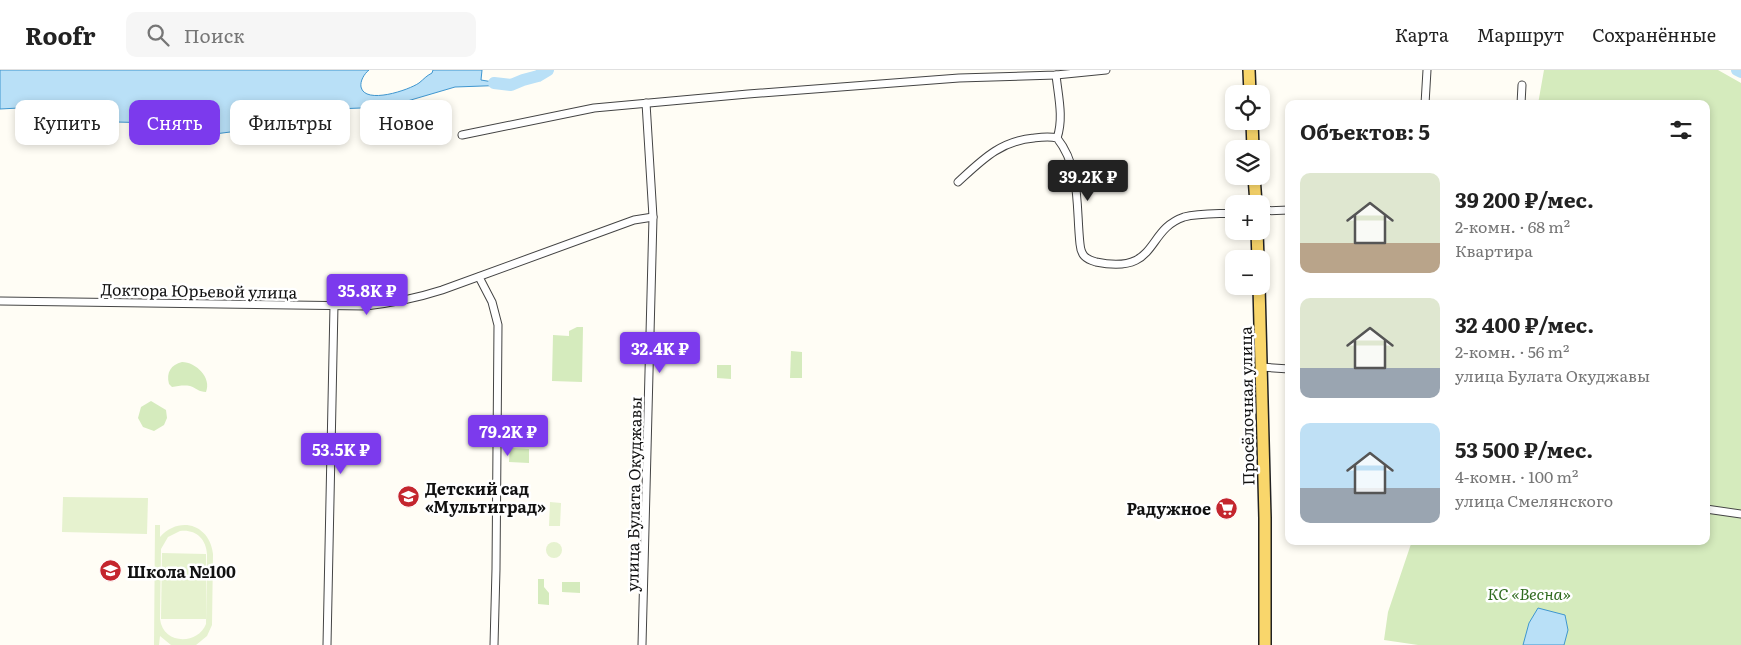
<!DOCTYPE html>
<html lang="ru">
<meta charset="utf-8">
<style>
:root{--surface:#fff;--page:#f6f6f6;--text:#222;--muted:#767676;--line:#e0e0e0;--accent:#7c3aed}
body{margin:0;font-family:Literata,serif;background:var(--page);color:var(--text);height:100vh;display:flex;flex-direction:column;font-size:19px;white-space:nowrap}
*{box-sizing:border-box;margin:0}
p{font-size:16px;color:var(--muted)}
.icon{flex:none;width:28px;height:28px;fill:none;stroke:currentColor;stroke-width:2;stroke-linecap:round;stroke-linejoin:round}
.map{position:relative;flex:1;overflow:hidden}
.drawer{position:absolute;left:1285px;top:30px;width:425px;height:445px;display:flex;flex-direction:column;background:var(--surface);border-radius:10px;box-shadow:0 2px 8px #0003}
.drawer>*{flex:none}
.guide{position:absolute;left:15px;top:30px;width:475px;height:45px;display:flex;gap:10px}
.buttons{position:absolute;left:1225px;top:15px;display:grid;gap:10px}
.buttons a{display:grid;place-items:center;width:45px;height:45px;border-radius:10px;background:var(--surface);box-shadow:0 2px 8px #0003;font-size:25px}
.price{position:absolute;translate:-50% -42px;padding:0 11px;border-radius:5px;background:var(--accent);color:#fff;font-size:16px;line-height:32px;filter:drop-shadow(0 1px 2px #0008)}
.price::after{content:'';position:absolute;left:50%;top:30px;width:15px;height:11px;margin-left:-8px;background:inherit;clip-path:polygon(0 0,100% 0,50% 100%)}
.price.active{background:#222;color:#fff}
ul{padding:0;list-style:none}
li{display:flex;align-items:center;gap:15px;height:125px;padding:0 15px}
li span{display:grid;place-items:center;flex:none;width:140px;height:100px;border-radius:10px;color:#555}
li>.icon{margin-inline-start:auto}
span .icon{width:60px;height:60px;fill:#fffc;stroke-width:1}
li b{font-size:21px}
h2{display:flex;justify-content:space-between;align-items:center;height:60px;padding:0 15px;font-size:21px}
.tag{padding:0 18px;border-radius:10px;background:var(--surface);box-shadow:0 2px 8px #0003;font-size:18px;line-height:45px}
.tag.active{background:var(--accent);color:#fff}
header{display:flex;align-items:center;gap:30px;box-sizing:border-box;height:70px;padding:0 25px;background:var(--surface);border-bottom:1px solid var(--line)}
header strong{font-size:24px}
nav{display:flex;gap:28px;margin-inline-start:auto;font-size:18px}
.search{width:350px;height:45px;background:var(--page);display:flex;align-items:center;gap:12px;box-sizing:border-box;padding:0 18px;border-radius:10px;color:var(--muted);font-size:19px}
.map>svg:first-child{display:block}
.green{fill:#d5ebbd}
.pitch{fill:#e6f2cf;fill-rule:evenodd}
.water{fill:#b9e0f7;stroke:#3f96cf}
.lines{fill:none;stroke-linecap:round;stroke-linejoin:round}
.river{stroke:#b9e0f7;stroke-width:12}
.minor-casing{stroke:#444;stroke-width:9}
.primary-casing{stroke:#222;stroke-width:14}
.minor{stroke:#fff;stroke-width:7}
.primary{stroke:#f9d66b;stroke-width:11}
.labels{text-anchor:middle;dominant-baseline:central;stroke-width:5;stroke-linejoin:round;paint-order:stroke}
.street-label{font-size:16px;fill:#111;stroke:#fff}
.poi-label{font-size:16px;font-weight:bold;fill:#111;stroke:#fff;text-anchor:start}
.park-label{font-size:16px;font-style:italic;fill:#2f6b1f;stroke:#fff}
</style>
<header>
<strong>Roofr</strong>
<div class="search"><svg class="icon" aria-label="search" viewBox="0 0 24 24"><circle cx="10" cy="10" r="6"/><path d="M15 15l6 6"/></svg>Поиск</div>
<nav><a>Карта</a><a>Маршрут</a><a>Сохранённые</a></nav>
</header>
<div class="map">
<svg width="1741" height="575" viewBox="0 0 1741 575">
<rect width="100%" height="100%" fill="#fffdf5"/>
<!-- green -->
<g class="green">
<path d="M1544,0H1718L1741,13V575H1418L1384,570L1388,542L1412,471H1706V34H1538Z"/>
<path d="M577,257H583L582,312L552,311L553,265L569,266V261Z"/>
<path d="M791,281L802,282V308H790Z"/>
<path d="M182,292C196,292 212,308 206,322C199,322 196,318 190,316C184,315 178,316 172,317L169,314C166,302 171,295 182,292Z"/>
<path d="M717,295H731V309L717,308Z"/>
<path d="M151,331L166,340L167,348L164,355L154,361L143,357L138,348L141,337Z"/>
<path d="M510,378L529,379V393L509,392Z"/>
<path d="M538,509H544V517L549,523V535L538,534Z"/>
<path d="M562,512H580V523L562,522Z"/>
</g>
<!-- pitch -->
<g class="pitch">
<path d="M63,427L148,428L147,464L62,462Z"/>
<path d="M550,432L561,433L560,456H549Z"/>
<path d="M155,455H160V467C180,445 210,455 213,484L212,555L207,566L196,575H171L160,566L159,575H154ZM180,461C195,459 206,468 207,484L206,554C198,575 163,575 160,549L161,479L168,467Z"/>
<circle cx="554" cy="480" r="8"/>
<path d="M162,483L206,484V549H161Z"/>
</g>
<!-- water -->
<g class="water">
<path d="M0,0H369C364,4 360,11 361,17C365,35 409,20 419,13C424,9 426,6 432,3L433,0H482L481,10L511,15L455,17L387,37L335,39L309,66L289,68L267,47L238,61L207,65L158,53L74,51L38,37L0,39Z"/>
<path d="M1538,538L1565,545L1568,560L1564,575H1523L1529,553Z"/>
</g>
<g class="lines">
<!-- river -->
<g class="river">
<path d="M1737,0L1741,2"/>
<path d="M494,13L511,15L523,10L538,6L548,0"/>
</g>
<defs>
<g id="minor">
<path d="M1056,5C1058,25 1064,48 1057,68"/>
<path d="M1425,34L1427,0"/>
<path d="M1521,34L1522,15"/>
<path d="M462,65L594,38L748,24L959,8L1056,5L1106,0"/>
<path d="M958,112C982,90 1000,71 1034,68C1042,67 1049,66 1057,68C1081,98 1076,138 1080,174C1081,185 1085,189 1096,192C1159,205 1145,160 1184,147C1199,143 1218,144 1234,143"/>
<path d="M1261,141L1289,140"/>
<path d="M479,207L492,232L498,255L496,499L494,575"/>
<path d="M0,231L366,236C392,233 417,228 442,220L634,150L653,147"/>
<path d="M1261,297L1289,299"/>
<path d="M1706,439L1741,444"/>
<path d="M327,575L334,235"/>
<path d="M642,575L653,147L646,33"/>
</g>
<g id="primary">
<path d="M1249,0L1250,24"/>
<path d="M1252,51L1253,79"/>
<path d="M1254,106L1256,134"/>
<path d="M1257,161L1258,189"/>
<path d="M1259,216L1265,448V575"/>
</g>
</defs>
<!-- minor casing -->
<use href="#minor" class="minor-casing"/>
<!-- primary casing -->
<use href="#primary" class="primary-casing"/>
<!-- minor -->
<use href="#minor" class="minor"/>
<!-- primary -->
<use href="#primary" class="primary"/>
</g>
<!-- icons -->
<defs>
<symbol id="school-disc" viewBox="-11 -11 22 22"><circle r="9.5" fill="#c4262e" stroke="#fff"/><path d="M0-5L7-2L0 1L-7-2ZM-4 1L0 2.5L4 1V4Q0 6-4 4Z" fill="#fff"/></symbol>
<symbol id="supermarket-disc" viewBox="-11 -11 22 22"><circle r="9.5" fill="#c4262e" stroke="#fff"/><path d="M-6-5.5h2.5l.6 2H6L4.5 2H-2.5L-4.4-4H-6ZM-1.5 3.2a1.3 1.3 0 1 0 .1 0ZM3 3.2a1.3 1.3 0 1 0 .1 0Z" fill="#fff"/></symbol>
</defs>
<g fill-rule="evenodd">
<use href="#school-disc" x="396" y="414" width="25" height="25"/>
<use href="#supermarket-disc" x="1214" y="426" width="25" height="25"/>
<use href="#school-disc" x="98" y="488" width="25" height="25"/>
</g>
<g class="labels">
<!-- street labels -->
<g class="street-label">
<text transform="translate(199 220) rotate(1)">Доктора Юрьевой улица</text>
<text transform="translate(1246 336) rotate(-91)">Просёлочная улица</text>
<text transform="translate(633 424) rotate(-89)">улица Булата Окуджавы</text>
</g>
<!-- poi labels -->
<g class="poi-label">
<text x="425" y="418">Детский сад<tspan x="425" dy="18">«Мультиград»</tspan></text>
<text x="1211" y="438" text-anchor="end">Радужное</text>
<text x="127" y="501">Школа №100</text>
</g>
<!-- park labels -->
<g class="park-label">
<text x="1529" y="523">КС «Весна»</text>
</g>
</g>
</svg>
<div class="buttons">
<a><svg class="icon" aria-label="locate" viewBox="0 0 24 24"><circle cx="12" cy="12" r="6"/><path d="M12 2v4M12 18v4M2 12h4M18 12h4"/></svg></a>
<a><svg class="icon" aria-label="layers" viewBox="0 0 24 24"><path d="M12 4l9 5-9 5-9-5zM3 14l9 5 9-5"/></svg></a>
<a>+</a>
<a>−</a>
</div>
<b class="price active" style="left:1088px;top:132px">39.2K ₽</b>
<b class="price" style="left:367px;top:246px">35.8K ₽</b>
<b class="price" style="left:660px;top:304px">32.4K ₽</b>
<b class="price" style="left:508px;top:387px">79.2K ₽</b>
<b class="price" style="left:341px;top:405px">53.5K ₽</b>
<div class="guide">
<a class="tag">Купить</a>
<a class="tag active">Снять</a>
<a class="tag">Фильтры</a>
<a class="tag">Новое</a>
</div>
<section class="drawer">
<h2>Объектов: 5<svg class="icon" aria-label="filters" viewBox="0 0 24 24"><path d="M4 7h16M4 17h16"/><circle cx="9" cy="7" r="2"/><circle cx="15" cy="17" r="2"/></svg></h2>
<ul>
<li><span style="background:linear-gradient(#dfe7d0 70%,#b9a48a 0)"><svg class="icon" aria-label="home" viewBox="0 0 24 24"><path d="M3 11l9-7 9 7M6 9v11h12V9"/></svg></span><div><b>39 200 ₽/мес.</b><p>2-комн. · 68 m²</p><p>Квартира</p></div></li>
<li><span style="background:linear-gradient(#dfe7d0 70%,#9aa5b1 0)"><svg class="icon" aria-label="home" viewBox="0 0 24 24"><path d="M3 11l9-7 9 7M6 9v11h12V9"/></svg></span><div><b>32 400 ₽/мес.</b><p>2-комн. · 56 m²</p><p>улица Булата Окуджавы</p></div></li>
<li><span style="background:linear-gradient(#bfe0f5 65%,#9aa5b1 0)"><svg class="icon" aria-label="home" viewBox="0 0 24 24"><path d="M3 11l9-7 9 7M6 9v11h12V9"/></svg></span><div><b>53 500 ₽/мес.</b><p>4-комн. · 100 m²</p><p>улица Смелянского</p></div></li>
</ul>
</section>
</div>
